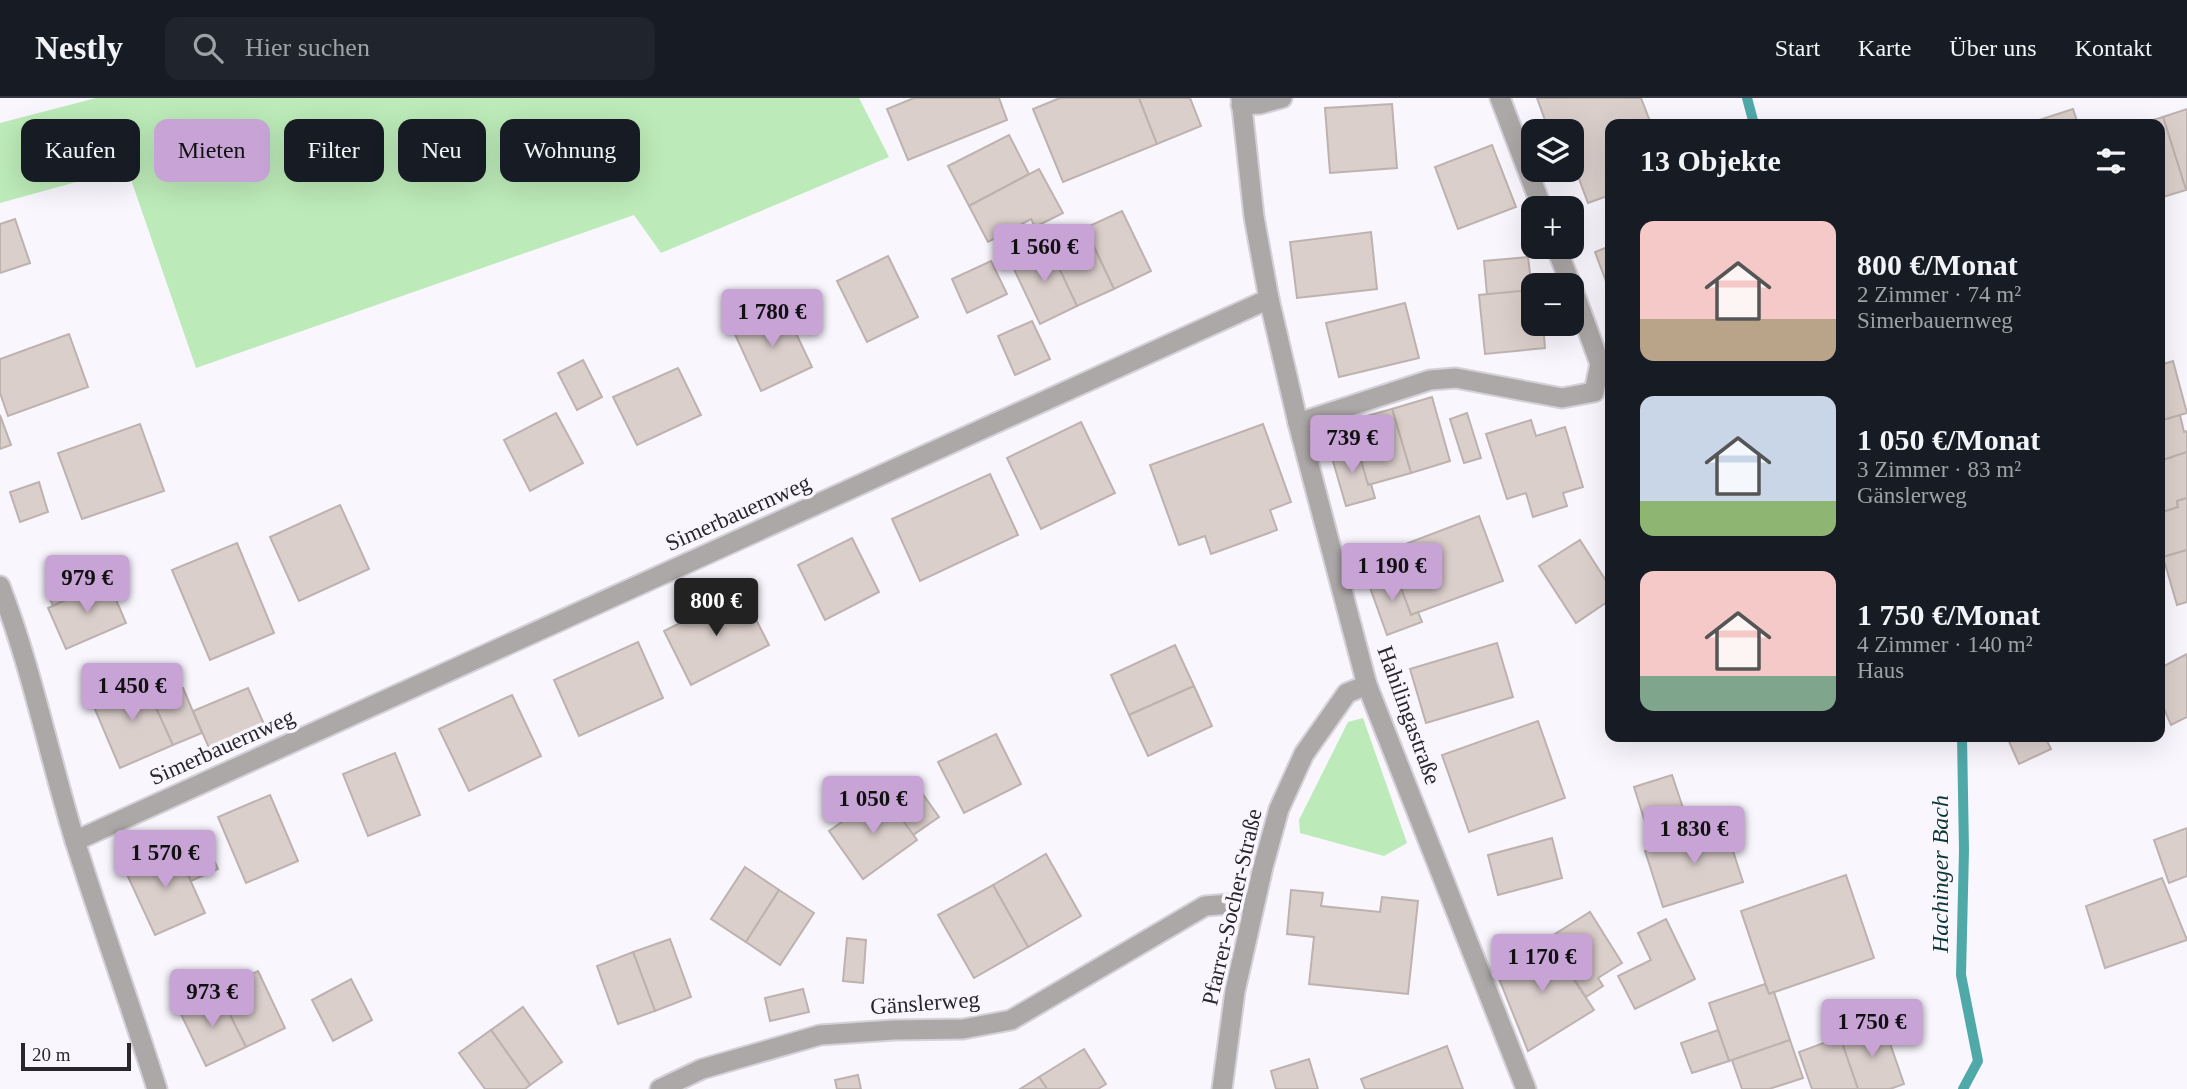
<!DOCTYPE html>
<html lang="de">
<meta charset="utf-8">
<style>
:root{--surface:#171b24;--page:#20242c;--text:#f1f3f6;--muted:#9ea1a6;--line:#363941;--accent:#c7a3d6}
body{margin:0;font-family:"Times New Roman",serif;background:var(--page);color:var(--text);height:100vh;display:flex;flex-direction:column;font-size:26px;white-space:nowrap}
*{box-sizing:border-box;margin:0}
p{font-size:23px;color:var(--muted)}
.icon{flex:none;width:38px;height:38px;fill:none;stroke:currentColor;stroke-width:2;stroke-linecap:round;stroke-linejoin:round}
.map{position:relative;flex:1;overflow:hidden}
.panel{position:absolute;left:1605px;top:21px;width:560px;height:623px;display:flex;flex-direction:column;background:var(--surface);border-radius:14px;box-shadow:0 7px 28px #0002}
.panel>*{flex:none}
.top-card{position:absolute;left:21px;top:21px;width:665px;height:63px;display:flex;gap:14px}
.buttons{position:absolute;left:1521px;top:21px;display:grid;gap:14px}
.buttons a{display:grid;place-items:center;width:63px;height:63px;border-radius:14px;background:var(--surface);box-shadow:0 7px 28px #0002;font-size:35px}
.scale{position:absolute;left:21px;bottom:18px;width:110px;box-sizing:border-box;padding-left:7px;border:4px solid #29272b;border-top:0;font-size:19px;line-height:24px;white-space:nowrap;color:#29272b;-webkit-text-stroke:5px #f9f6fe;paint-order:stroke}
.price{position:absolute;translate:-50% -60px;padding:0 16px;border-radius:7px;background:var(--accent);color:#111;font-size:23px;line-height:46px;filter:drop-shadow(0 2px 4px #0008)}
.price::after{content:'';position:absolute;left:50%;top:42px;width:21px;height:16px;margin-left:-10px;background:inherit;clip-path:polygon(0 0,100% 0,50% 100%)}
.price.on{background:#222;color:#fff}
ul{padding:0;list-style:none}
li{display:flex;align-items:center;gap:21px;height:175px;padding:0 35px}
li span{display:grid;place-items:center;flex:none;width:196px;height:140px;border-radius:14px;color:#555}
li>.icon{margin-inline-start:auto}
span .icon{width:84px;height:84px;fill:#fffc;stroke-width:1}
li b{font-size:30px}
h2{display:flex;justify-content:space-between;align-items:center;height:84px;padding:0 35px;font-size:30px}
.pill{padding:0 24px;border-radius:14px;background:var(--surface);box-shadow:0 7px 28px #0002;font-size:24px;line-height:63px}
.pill.on{background:var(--accent);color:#111}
header{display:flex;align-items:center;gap:42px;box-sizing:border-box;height:98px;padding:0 35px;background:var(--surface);border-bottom:2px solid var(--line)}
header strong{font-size:33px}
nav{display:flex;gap:38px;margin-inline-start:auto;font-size:24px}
.search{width:490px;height:63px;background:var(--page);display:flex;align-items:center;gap:18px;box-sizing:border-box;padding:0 24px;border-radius:14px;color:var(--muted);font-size:26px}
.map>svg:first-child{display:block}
.green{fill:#bceab8}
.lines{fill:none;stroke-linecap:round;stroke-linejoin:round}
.stream{stroke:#50a9a9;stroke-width:10}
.building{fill:#dbcfcb;stroke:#bdb2ae;stroke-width:2}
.minor-casing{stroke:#d4d1d8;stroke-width:23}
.minor{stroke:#ada8a8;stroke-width:19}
.labels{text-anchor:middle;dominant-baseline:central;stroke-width:7;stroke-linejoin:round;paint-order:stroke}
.street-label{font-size:23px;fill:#29272b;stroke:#f9f6fe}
.water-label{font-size:24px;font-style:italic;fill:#0c3737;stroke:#f9f6fe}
</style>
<header>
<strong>Nestly</strong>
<div class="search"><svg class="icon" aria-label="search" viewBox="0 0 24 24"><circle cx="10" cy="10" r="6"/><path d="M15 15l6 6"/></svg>Hier suchen</div>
<nav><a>Start</a><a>Karte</a><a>Über uns</a><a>Kontakt</a></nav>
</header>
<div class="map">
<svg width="2187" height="991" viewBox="0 0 2187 991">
<rect width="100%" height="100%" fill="#f9f6fe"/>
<!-- green -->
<g class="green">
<path d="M96,0H859L889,59L661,155L634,117L196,270L127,70L0,105V25Z"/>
<path d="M1363,620L1407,745L1384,758L1300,735L1299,722L1348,624Z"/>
</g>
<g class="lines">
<!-- stream -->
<g class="stream">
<path d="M1747,0L1754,26"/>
<path d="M1962,639L1964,752L1961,877L1978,963L1963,991"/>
</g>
</g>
<!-- building -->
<g class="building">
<path d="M914,0H999L1007,22L908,62L887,11Z"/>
<path d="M1060,0H1139L1157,46L1063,84L1033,11Z"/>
<path d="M1139,0H1190L1201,28L1157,46Z"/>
<path d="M1537,0H1641L1651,26H1610V97L1588,105L1572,62V33H1549Z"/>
<path d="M1392,6L1397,70L1330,75L1325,10Z"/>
<path d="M2073,11L2078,26H2027Z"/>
<path d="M2187,11V92H2186L2163,19Z"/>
<path d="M2163,19L2186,92L2160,100V26H2140Z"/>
<path d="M1854,22V26H1817Z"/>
<path d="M1009,37L1029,76L969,108L948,68Z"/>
<path d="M1492,47L1516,109L1458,131L1435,69Z"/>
<path d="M1039,71L1063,115L1035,129L1031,121L988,144L969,108Z"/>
<path d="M1122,113L1151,173L1114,191L1085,130Z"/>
<path d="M15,121L30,165L0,175V126Z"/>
<path d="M1085,130L1114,191L1077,208L1048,147Z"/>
<path d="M1371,134L1377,191L1297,200L1290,144Z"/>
<path d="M1048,147L1077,208L1040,226L1011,165Z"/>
<path d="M1610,148V194L1595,154Z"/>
<path d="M888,158L918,219L867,244L837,183Z"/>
<path d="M1528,159L1532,192L1487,197L1484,163Z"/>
<path d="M991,163L1007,196L967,215L952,181Z"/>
<path d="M1532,192L1533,226H1543L1545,250L1485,256L1479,197Z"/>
<path d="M1405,205L1419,260L1339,279L1326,225Z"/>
<path d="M783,208L812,269L761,293L733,232Z"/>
<path d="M1032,223L1050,261L1015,277L998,238Z"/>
<path d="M69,236L88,289L8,318L0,295V261Z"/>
<path d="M583,262L602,299L577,312L558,275Z"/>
<path d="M2173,263L2187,315L2160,323V267Z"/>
<path d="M678,270L701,317L637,347L613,299Z"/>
<path d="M1432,299L1450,363L1411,375L1392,311Z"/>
<path d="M1392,311L1411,375L1368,387L1349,323Z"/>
<path d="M556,315L583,365L530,393L504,342Z"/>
<path d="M1467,315L1481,360L1464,365L1450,321Z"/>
<path d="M0,317L11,347L0,351Z"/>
<path d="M2180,317L2184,334L2187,333V354L2160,363V323Z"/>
<path d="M1531,322L1536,338L1565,329L1583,389L1563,395L1567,408L1533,419L1526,395L1507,401L1486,336Z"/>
<path d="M1081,324L1115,395L1041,431L1007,360Z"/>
<path d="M140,326L164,393L82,421L58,355Z"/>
<path d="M1263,326L1291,404L1270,412L1277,432L1211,456L1205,438L1179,447L1150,367Z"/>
<path d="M1356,345L1368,387L1371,386L1375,400L1346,408L1330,353Z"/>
<path d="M2187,354V400L2177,403L2178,409L2160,415V363Z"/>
<path d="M990,376L1018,437L920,483L892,421Z"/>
<path d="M39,384L48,414L20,424L10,394Z"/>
<path d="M2187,400V452L2160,460V415L2178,409L2177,403Z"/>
<path d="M340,407L369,471L299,503L270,439Z"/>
<path d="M1479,418L1503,483L1411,517L1387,453Z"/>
<path d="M852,440L879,494L825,522L798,467Z"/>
<path d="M1580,442L1610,489V502L1576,525L1539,468Z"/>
<path d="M237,445L274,535L210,562L172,472Z"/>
<path d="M2187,452V504L2177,507L2163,459Z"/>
<path d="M1394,471L1411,517L1418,514L1422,524L1387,537L1367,481Z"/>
<path d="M88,474L94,490L53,508L46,492Z"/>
<path d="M108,483L126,525L66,551L48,510Z"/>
<path d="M742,494L769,547L691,587L664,533Z"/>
<path d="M638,544L663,600L579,638L554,582Z"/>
<path d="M1497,545L1513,599L1426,625L1410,571Z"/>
<path d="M1175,547L1194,588L1129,617L1111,577Z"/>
<path d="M2187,556V619L2171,627L2160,602V570Z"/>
<path d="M143,579L173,647L120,670L91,602Z"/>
<path d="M1194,588L1212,628L1148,658L1129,617Z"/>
<path d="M183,590L202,635L173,647L153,603Z"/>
<path d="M248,590L267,633L212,657L193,613Z"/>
<path d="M512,597L541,658L469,693L439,631Z"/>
<path d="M1538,623L1565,700L1469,734L1442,657Z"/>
<path d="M996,636L1021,686L964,715L938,664Z"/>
<path d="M2007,639H2045L2051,651L2019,666Z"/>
<path d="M395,655L420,717L368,738L343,676Z"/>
<path d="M1672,677L1689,728L1650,740L1634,689Z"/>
<path d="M917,688L939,719L913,737L891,706Z"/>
<path d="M883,695L917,742L863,781L829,733Z"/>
<path d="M270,697L298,763L246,785L218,719Z"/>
<path d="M1725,728L1743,784L1663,809L1645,753Z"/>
<path d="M2187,730V778L2169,785L2154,742Z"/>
<path d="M201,734L218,771L191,783L174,746Z"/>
<path d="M1552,740L1562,780L1498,797L1488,757Z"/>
<path d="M174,746L205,815L155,837L124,770Z"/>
<path d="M1046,756L1081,818L1028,849L993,787Z"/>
<path d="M745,769L779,792L746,844L711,821Z"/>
<path d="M1846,777L1874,860L1769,896L1741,813Z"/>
<path d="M2162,780L2187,842L2105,870L2086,808Z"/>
<path d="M993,787L1028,849L974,880L938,817Z"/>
<path d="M779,792L814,815L780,867L746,844Z"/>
<path d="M1291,792L1323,795L1321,808L1380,814L1382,799L1418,803L1408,896L1309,886L1314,839L1287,836Z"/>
<path d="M1590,814L1622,865L1598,880L1603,888L1586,899L1547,841Z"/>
<path d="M1666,821L1695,881L1635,911L1618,878L1651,862L1638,835Z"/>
<path d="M847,840L866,842L863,885L843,883Z"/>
<path d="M670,841L691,899L655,913L633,854Z"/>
<path d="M1547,841L1594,912L1528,953L1496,873Z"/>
<path d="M633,854L655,913L618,926L597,868Z"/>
<path d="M258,873L285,930L246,949L218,893Z"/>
<path d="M351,881L372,922L333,943L312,902Z"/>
<path d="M1765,886L1769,896L1774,894L1790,942L1729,963L1709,905Z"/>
<path d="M803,891L809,914L770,923L765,900Z"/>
<path d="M218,893L246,949L206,968L179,912Z"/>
<path d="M523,909L562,964L530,987L491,932Z"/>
<path d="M1883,925L1904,986L1890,991H1858L1840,939Z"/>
<path d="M491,932L530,987L525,991H485L459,955Z"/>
<path d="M1718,932L1729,963L1692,975L1681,945Z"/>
<path d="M1840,939L1858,991H1812L1799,954Z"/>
<path d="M1790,942L1803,980L1769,991H1742L1732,962Z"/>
<path d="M1447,948L1463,991H1365L1361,981Z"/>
<path d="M1084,951L1106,986L1098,991H1047L1039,979Z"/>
<path d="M1309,961L1318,991H1276L1271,973Z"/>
<path d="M858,977L861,991H837L835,982Z"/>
<path d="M1039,979L1047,991H1020Z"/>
</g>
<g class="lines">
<defs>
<g id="minor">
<path d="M1241,0L1254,119L1269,201L1298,325L1367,587L1526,991"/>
<path d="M1500,0L1542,110"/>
<path d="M1241,7L1260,6L1282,0"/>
<path d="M1556,149L1571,187"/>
<path d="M1298,325L1430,282L1456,280L1562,300L1594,294L1600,266L1572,189"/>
<path d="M0,488C32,571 49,658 75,743C101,826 131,908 157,991"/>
<path d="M75,743L1269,201"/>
<path d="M660,991L702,971L820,937L894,932L963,931L1011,922L1205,808L1255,804"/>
<path d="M1222,991L1235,893L1263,769L1279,711L1304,656L1347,595L1367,587"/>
</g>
</defs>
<!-- minor casing -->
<use href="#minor" class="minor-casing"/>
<!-- minor -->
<use href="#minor" class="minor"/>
</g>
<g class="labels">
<!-- street labels -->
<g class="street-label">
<text transform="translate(738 415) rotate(-24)">Simerbauernweg</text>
<text transform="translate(1409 617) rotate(70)">Hahilingastraße</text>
<text transform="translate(222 649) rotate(-24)">Simerbauernweg</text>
<text transform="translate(1232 809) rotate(-77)">Pfarrer-Socher-Straße</text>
<text transform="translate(925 905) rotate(-4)">Gänslerweg</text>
</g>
<!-- water labels -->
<g class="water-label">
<text transform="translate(1940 776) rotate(-90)">Hachinger Bach</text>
</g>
</g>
</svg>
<div class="buttons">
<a><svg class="icon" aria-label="layers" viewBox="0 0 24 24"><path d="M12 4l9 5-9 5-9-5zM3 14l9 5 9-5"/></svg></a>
<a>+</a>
<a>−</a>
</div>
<div class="scale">20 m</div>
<b class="price" style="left:1044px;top:186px">1 560 €</b>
<b class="price" style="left:772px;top:251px">1 780 €</b>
<b class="price" style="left:1352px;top:377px">739 €</b>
<b class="price" style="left:1392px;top:505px">1 190 €</b>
<b class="price" style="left:87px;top:517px">979 €</b>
<b class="price on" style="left:716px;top:540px">800 €</b>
<b class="price" style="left:132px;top:625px">1 450 €</b>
<b class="price" style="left:873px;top:738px">1 050 €</b>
<b class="price" style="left:1694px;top:768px">1 830 €</b>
<b class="price" style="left:165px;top:792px">1 570 €</b>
<b class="price" style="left:1542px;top:896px">1 170 €</b>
<b class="price" style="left:212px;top:931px">973 €</b>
<b class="price" style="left:1872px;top:961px">1 750 €</b>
<div class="top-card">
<a class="pill">Kaufen</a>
<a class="pill on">Mieten</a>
<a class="pill">Filter</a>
<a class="pill">Neu</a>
<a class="pill">Wohnung</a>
</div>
<section class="panel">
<h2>13 Objekte<svg class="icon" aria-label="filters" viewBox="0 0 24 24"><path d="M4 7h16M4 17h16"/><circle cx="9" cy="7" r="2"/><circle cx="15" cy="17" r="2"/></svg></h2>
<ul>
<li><span style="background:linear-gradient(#f6c9c9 70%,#b9a48a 0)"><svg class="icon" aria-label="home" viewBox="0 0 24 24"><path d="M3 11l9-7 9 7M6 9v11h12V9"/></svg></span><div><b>800 €/Monat</b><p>2 Zimmer · 74 m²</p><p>Simerbauernweg</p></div></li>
<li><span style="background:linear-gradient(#c9d6e8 75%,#8fb573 0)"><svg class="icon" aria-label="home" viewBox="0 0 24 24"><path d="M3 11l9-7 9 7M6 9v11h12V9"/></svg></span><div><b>1 050 €/Monat</b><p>3 Zimmer · 83 m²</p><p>Gänslerweg</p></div></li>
<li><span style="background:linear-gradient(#f6c9c9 75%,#7fa58c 0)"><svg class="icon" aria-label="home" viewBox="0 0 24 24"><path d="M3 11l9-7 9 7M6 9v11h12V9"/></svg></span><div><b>1 750 €/Monat</b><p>4 Zimmer · 140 m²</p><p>Haus</p></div></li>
</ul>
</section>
</div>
